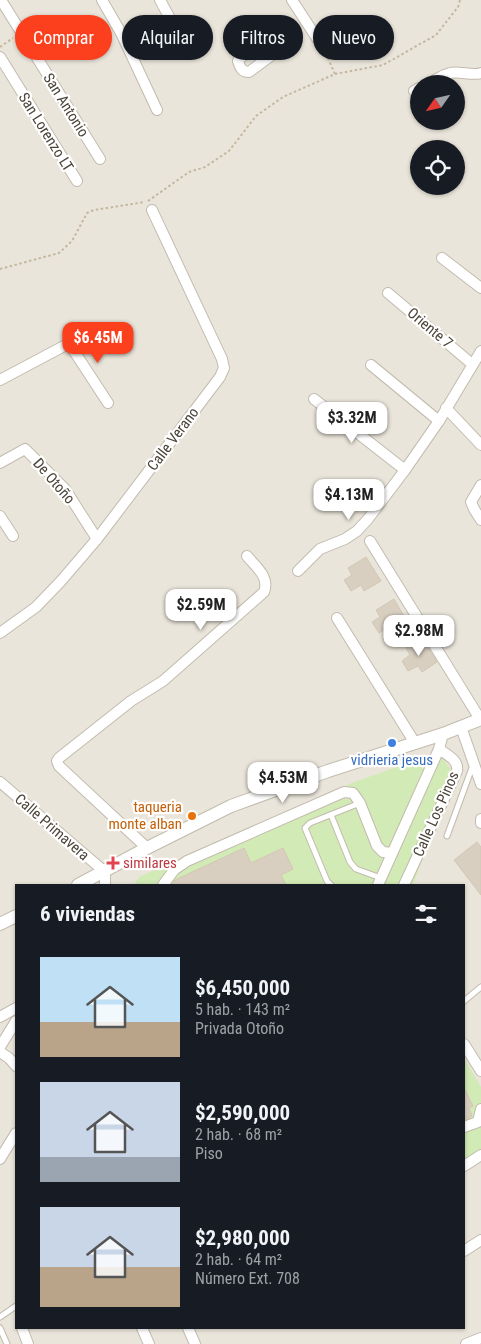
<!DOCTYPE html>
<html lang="es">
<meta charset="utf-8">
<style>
:root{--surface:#171b24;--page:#20242c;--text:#f1f3f6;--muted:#9ea1a6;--accent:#fc3f1d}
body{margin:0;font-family:"Roboto Condensed",sans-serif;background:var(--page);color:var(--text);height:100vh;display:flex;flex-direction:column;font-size:19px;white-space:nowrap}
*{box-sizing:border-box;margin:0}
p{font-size:16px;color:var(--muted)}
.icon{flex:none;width:28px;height:28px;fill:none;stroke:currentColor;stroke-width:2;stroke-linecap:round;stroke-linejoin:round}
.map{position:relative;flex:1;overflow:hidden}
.panel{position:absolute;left:15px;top:884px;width:450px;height:445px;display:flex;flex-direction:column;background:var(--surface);border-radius:0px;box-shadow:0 1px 4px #0004}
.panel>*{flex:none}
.hud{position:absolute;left:15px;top:15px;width:451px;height:45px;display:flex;gap:10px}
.needle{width:32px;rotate:236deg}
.fabs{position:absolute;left:410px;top:75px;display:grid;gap:10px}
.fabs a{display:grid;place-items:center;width:55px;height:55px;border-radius:50%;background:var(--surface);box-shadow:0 1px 4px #0004;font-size:25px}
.price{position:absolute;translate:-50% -42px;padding:0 11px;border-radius:10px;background:#fff;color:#222;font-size:16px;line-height:32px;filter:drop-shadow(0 1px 2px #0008)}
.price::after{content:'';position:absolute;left:50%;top:30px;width:15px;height:11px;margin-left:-8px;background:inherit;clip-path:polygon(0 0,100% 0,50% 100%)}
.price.current{background:var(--accent);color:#fff}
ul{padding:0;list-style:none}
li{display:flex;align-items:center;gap:15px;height:125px;padding:0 25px}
li span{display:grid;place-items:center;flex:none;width:140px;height:100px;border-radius:0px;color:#555}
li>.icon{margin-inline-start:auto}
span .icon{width:60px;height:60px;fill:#fffc;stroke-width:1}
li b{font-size:21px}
h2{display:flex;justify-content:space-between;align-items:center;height:60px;padding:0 25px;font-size:21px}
.chip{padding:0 18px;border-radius:22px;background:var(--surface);box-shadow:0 1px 4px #0004;font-size:18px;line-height:45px}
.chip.current{background:var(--accent);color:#fff}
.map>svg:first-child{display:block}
.residential{fill:#eae5da;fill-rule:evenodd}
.green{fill:#d2eab5}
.building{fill:#d8cfc1;stroke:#d3c7b4}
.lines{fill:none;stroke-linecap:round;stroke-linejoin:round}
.service-casing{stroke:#c2bbae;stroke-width:7}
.minor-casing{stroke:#c2bbae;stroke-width:12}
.tertiary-casing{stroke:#c2bbae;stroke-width:14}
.path{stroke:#c4b79f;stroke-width:2;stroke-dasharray:2.5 2.5;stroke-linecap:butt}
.service{stroke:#fff;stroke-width:5}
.minor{stroke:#fff;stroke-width:10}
.tertiary{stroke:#fff;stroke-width:12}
.shop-dot{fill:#3f7fe0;stroke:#fff;stroke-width:2}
.food-dot{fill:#e8710a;stroke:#fff;stroke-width:2}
.health-dot{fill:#e0444e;stroke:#fff;stroke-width:2}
.labels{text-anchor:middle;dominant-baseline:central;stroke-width:4.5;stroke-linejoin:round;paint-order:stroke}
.street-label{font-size:15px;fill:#4b4439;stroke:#fff}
.shop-label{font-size:15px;fill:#366cbe;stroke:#fff}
.food-label{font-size:15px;fill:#c56008;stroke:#fff;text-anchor:end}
.health-label{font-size:15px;fill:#be3a42;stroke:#fff;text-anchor:start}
</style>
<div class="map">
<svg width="481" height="1344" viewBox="0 0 481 1344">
<rect width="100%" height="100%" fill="#f6f3ec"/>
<!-- residential -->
<path class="residential" d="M0,0H481V1344H0ZM419,84H456V121H419ZM419,149H456V186H419ZM16,885H464V1328H16Z"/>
<!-- green -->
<g class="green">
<path d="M439,752L454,775L413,885H134L139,877L349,784Z"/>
<path d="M464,1058L481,1087V1149L464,1160Z"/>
</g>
<!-- building -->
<g class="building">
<path d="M366,557L381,581L364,591L361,585L351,591L344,580L352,575L348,568Z"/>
<path d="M394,599L408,623L392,633L388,627L379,633L372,622L380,617L376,610Z"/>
<path d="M422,639L437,662L422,672L418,666L408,671L402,661L410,655L406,648Z"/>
<path d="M477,842L481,847V895L454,860Z"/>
<path d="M244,848L251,863L283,848L293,869L281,875L286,885H172L175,880Z"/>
<path d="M464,1088L473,1106L469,1108L472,1116L464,1120Z"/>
</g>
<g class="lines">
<defs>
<g id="service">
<path d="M331,815L350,862L356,869L381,878"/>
<path d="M447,836L473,765"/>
<path d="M331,885L327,881L305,828L310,823L360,803"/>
<path d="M464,1001L481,987"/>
<path d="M0,1317L16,1306"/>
<path d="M0,1328L7,1344"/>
</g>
<g id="minor">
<path d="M1,0L100,159"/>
<path d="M102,0L121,33L157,110"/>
<path d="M160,0L184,44"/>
<path d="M292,0L322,46"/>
<path d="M282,30H286L292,38L291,41L249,72C242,72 240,68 238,61L240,58Z"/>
<path d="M0,57L77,181"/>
<path d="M428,84C435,80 442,75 450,73C459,71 474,76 481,73"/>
<path d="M414,91L419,88"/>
<path d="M442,258L481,288"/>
<path d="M388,293L472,364"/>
<path d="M371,365L439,421"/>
<path d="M0,380L64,346H69L72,348L108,403"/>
<path d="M314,399L405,470"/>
<path d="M446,408L481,445"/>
<path d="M0,463L25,449L65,489L97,539"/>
<path d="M481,485L471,502L474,509L481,520"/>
<path d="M0,516L13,536"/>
<path d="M370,541L480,719"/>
<path d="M298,571L320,549L345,539L357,531L368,519L405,470L439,421L481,351"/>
<path d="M337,618L415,743"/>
<path d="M0,633L36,607L61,581L97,539L220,377L224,368L222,359L152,210"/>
<path d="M461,727L481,784"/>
<path d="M0,782L105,872V885"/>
<path d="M481,819V823"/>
<path d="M147,848L59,766L57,761L59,758L131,701L163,681L264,592C270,577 256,567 247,556"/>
<path d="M163,885L174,870L187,861L344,792L353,793L360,803L377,846L383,852L392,853"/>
<path d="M378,885L439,749L443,734"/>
<path d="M404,885L457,771C459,760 447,755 439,749"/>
<path d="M0,1017L16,1008"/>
<path d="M464,1044L481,1071"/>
<path d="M0,1047L16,1021"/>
<path d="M0,1052L9,1058L16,1066"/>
<path d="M464,1127L478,1122L481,1109"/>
<path d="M0,1159L16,1133"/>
<path d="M464,1166L481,1155"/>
<path d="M464,1251L481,1240"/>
<path d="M22,1328L28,1344"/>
<path d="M142,1328L149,1344"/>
<path d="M188,1328L195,1344"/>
<path d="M466,1344L481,1338"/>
</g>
<g id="tertiary">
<path d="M78,885L147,848L231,806L328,771L443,734L481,719"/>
<path d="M0,924L16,916"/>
</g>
</defs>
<!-- service casing -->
<use href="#service" class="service-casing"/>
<!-- minor casing -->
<use href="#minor" class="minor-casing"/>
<!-- tertiary casing -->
<use href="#tertiary" class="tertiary-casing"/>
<!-- path -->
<g class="path">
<path d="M0,47L13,38"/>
<path d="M335,74L383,65L436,35L458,7L460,0"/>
<path d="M148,201L189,172L205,167L229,151L256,116L283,97L335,74L326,54"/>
<path d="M0,269L59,253L72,241L87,213L94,210L145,202"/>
</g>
<!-- service -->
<use href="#service" class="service"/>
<!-- minor -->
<use href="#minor" class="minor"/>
<!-- tertiary -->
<use href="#tertiary" class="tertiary"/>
</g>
<!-- markers -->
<circle class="shop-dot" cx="392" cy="743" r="5"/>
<circle class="food-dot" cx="192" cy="816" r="5"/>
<path class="health-dot" d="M110.5 855.5h5v5h5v5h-5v5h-5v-5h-5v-5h5z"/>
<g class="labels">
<!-- street labels -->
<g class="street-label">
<text transform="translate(66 105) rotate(58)">San Antonio</text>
<text transform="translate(46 132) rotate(58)">San Lorenzo LT</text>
<text transform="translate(430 328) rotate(40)">Oriente 7</text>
<text transform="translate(173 439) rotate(-53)">Calle Verano</text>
<text transform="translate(54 481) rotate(49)">De Otoño</text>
<text transform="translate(436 814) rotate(-66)">Calle Los Pinos</text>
<text transform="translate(52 827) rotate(41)">Calle Primavera</text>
</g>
<!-- shop labels -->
<g class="shop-label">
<text x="392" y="760">vidrieria jesus</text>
</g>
<!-- food labels -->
<g class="food-label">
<text x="182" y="807">taqueria<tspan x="182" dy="17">monte alban</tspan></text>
</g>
<!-- health labels -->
<g class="health-label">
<text x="123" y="863">similares</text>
</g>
</g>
</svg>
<div class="fabs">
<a><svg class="needle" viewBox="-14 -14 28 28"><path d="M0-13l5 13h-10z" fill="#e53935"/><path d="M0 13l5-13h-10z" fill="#9ea1a6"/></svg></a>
<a><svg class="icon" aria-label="locate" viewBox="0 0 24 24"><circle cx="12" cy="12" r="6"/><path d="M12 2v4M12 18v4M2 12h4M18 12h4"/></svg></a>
</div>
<b class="price current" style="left:98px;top:364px">$6.45M</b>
<b class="price" style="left:352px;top:444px">$3.32M</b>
<b class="price" style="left:349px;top:521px">$4.13M</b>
<b class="price" style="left:201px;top:631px">$2.59M</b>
<b class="price" style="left:419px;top:657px">$2.98M</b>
<b class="price" style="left:283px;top:804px">$4.53M</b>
<div class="hud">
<a class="chip current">Comprar</a>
<a class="chip">Alquilar</a>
<a class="chip">Filtros</a>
<a class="chip">Nuevo</a>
</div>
<section class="panel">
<h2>6 viviendas<svg class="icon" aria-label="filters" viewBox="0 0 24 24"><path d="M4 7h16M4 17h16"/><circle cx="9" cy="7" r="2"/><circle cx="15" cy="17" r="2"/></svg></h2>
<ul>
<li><span style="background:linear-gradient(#bfe0f5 65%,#b9a48a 0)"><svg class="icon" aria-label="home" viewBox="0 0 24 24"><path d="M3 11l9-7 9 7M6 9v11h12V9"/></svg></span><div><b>$6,450,000</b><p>5 hab. · 143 m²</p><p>Privada Otoño</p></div></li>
<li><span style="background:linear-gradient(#c9d6e8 75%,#9aa5b1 0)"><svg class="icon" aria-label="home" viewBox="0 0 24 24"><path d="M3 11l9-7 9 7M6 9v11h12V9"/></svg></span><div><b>$2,590,000</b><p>2 hab. · 68 m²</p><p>Piso</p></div></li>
<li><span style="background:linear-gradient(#c9d6e8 60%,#b9a48a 0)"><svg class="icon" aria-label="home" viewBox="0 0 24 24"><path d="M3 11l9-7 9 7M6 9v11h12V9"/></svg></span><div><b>$2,980,000</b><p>2 hab. · 64 m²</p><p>Número Ext. 708</p></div></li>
</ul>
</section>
</div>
